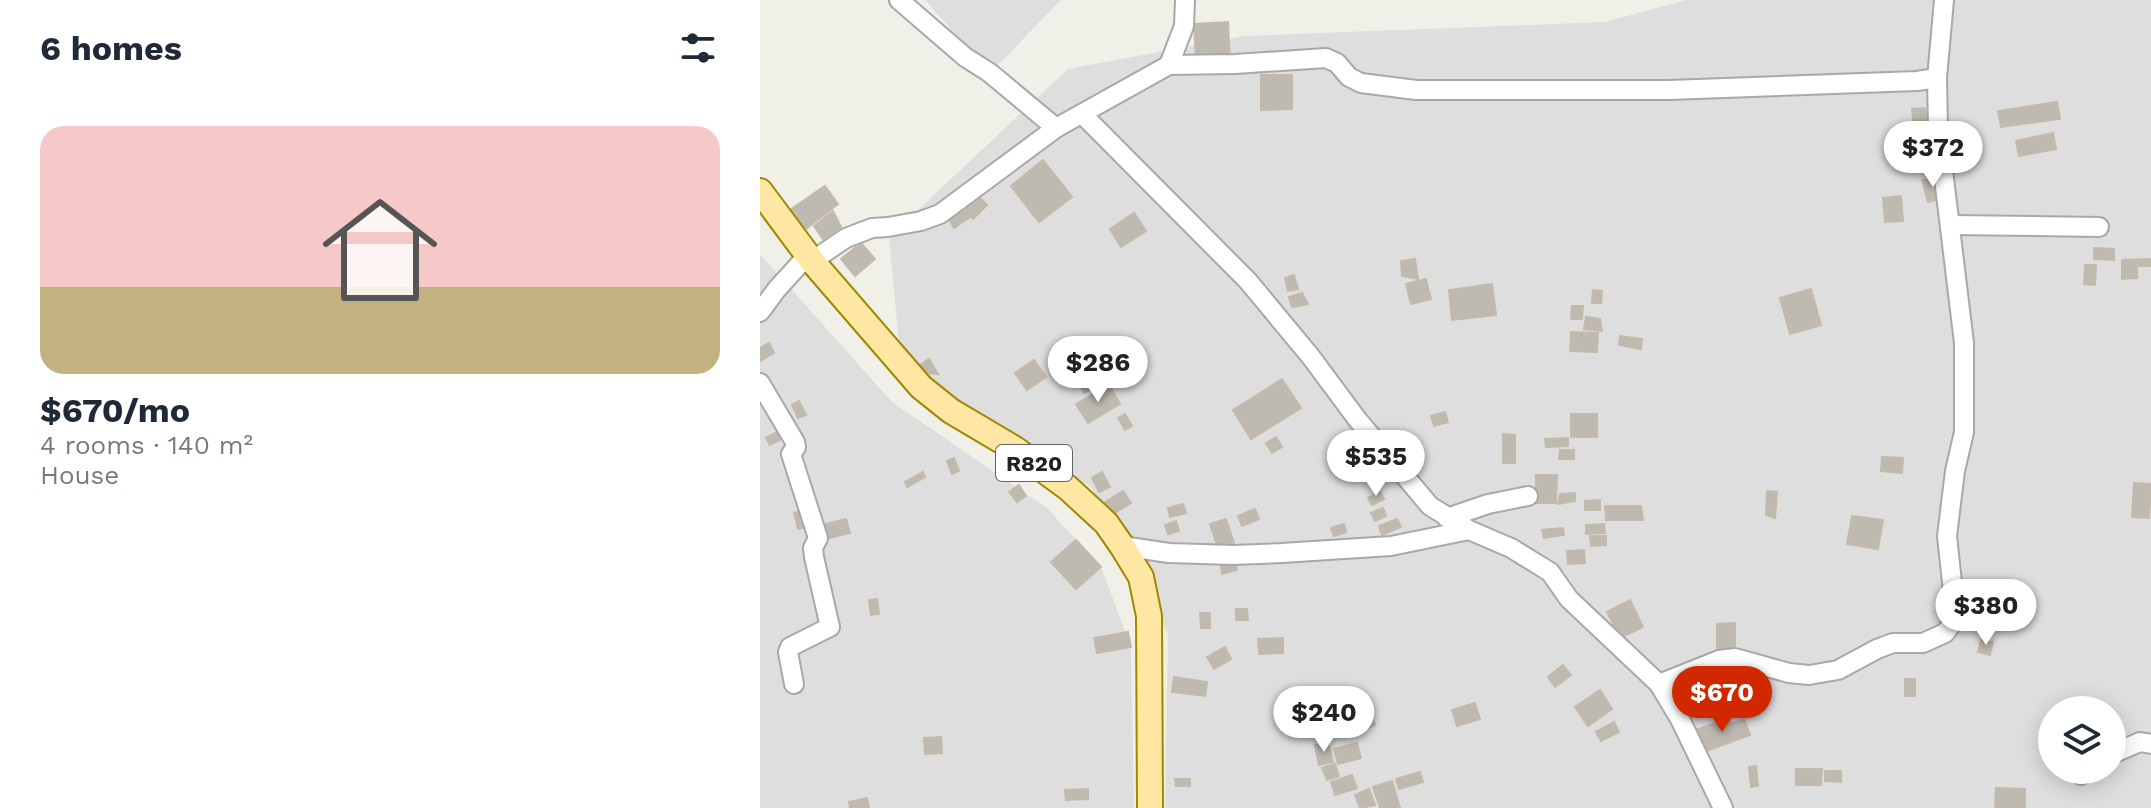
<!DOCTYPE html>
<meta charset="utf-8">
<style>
:root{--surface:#fff;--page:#f2f2f3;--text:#1f2937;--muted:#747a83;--accent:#d22800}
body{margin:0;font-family:"Work Sans",sans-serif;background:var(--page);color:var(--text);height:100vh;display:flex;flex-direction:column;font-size:30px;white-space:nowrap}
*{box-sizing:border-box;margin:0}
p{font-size:26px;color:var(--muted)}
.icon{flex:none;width:44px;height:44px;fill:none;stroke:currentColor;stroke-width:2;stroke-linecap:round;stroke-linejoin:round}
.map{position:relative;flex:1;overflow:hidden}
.drawer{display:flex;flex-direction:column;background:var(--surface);width:760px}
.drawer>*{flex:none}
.buttons{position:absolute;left:1278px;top:696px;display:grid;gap:16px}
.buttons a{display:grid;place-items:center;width:88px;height:88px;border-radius:50%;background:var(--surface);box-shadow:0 4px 20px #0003;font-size:40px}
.price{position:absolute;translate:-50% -68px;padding:0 18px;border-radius:28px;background:#fff;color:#222;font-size:26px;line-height:52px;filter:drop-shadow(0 2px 4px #0008)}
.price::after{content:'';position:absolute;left:50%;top:48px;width:24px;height:18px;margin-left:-12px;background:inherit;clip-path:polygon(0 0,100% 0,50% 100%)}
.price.active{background:var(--accent);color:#fff}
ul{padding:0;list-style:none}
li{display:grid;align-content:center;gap:16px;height:424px;padding:0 40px}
li span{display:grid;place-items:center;height:248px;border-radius:24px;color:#555}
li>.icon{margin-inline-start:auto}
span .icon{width:144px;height:144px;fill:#fffc;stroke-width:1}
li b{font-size:34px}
h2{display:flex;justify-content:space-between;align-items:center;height:96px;padding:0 40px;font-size:34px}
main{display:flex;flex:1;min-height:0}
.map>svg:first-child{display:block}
.residential{fill:#dfdede;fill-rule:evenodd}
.building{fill:#beb9b1;stroke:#c4baaa;stroke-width:2}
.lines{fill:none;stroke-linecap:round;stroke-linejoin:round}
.minor-casing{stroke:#a8a8a8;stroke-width:22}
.major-casing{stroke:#9e8800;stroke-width:28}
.minor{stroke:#fff;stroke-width:18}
.major{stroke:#fde7a2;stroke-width:24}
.labels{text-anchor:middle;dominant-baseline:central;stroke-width:7;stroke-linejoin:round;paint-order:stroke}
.shield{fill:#fff;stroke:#646464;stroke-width:2}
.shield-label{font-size:22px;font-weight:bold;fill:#212121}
</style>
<main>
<section class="drawer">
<h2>6 homes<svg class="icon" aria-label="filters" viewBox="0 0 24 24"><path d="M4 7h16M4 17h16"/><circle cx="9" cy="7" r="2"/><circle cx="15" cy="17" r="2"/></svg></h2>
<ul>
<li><span style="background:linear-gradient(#f6c9c9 65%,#c2b280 0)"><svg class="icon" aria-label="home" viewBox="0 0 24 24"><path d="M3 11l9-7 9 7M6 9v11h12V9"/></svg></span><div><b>$670/mo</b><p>4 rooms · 140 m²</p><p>House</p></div></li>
</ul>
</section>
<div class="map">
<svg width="1391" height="808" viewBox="0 0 1391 808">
<rect width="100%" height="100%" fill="#f1f0e8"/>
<!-- residential -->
<g class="residential">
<path d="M165,0H301L230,73Z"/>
<path d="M926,0H1391V808H405L408,634L331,487L141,365L129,237L308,69L484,36L845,22ZM1292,710H1352V770H1292Z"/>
<path d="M0,254L132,402L287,508L341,567L371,647L374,808H0Z"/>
</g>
<!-- building -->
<g class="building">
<path d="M468,22L470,60L436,62L434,24Z"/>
<path d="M501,75H532V109L501,110Z"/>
<path d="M1297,102L1300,119L1241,127L1238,111Z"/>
<path d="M1165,108L1169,135L1155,137L1152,109Z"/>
<path d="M1293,133L1296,149L1259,156L1256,141Z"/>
<path d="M1168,138L1173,165L1161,168L1156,141Z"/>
<path d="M283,160L312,197L279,222L251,186Z"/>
<path d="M1178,176L1184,197L1168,202L1162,180Z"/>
<path d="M65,186L78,204L42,232L27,212Z"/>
<path d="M1141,196L1143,221L1125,222L1123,198Z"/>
<path d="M220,198L227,205L213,219L206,209Z"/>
<path d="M206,210L210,217L194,228L190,220Z"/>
<path d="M73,211L81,227L63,239L54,226Z"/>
<path d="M374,213L386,231L361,247L350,229Z"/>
<path d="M101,243L115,259L95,276L81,259Z"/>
<path d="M1334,248L1354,249V260L1334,259Z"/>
<path d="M655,259L658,279L642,276L641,261Z"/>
<path d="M1391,259V266H1377V278L1362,279V260Z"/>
<path d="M1325,265H1336L1335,285L1324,284Z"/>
<path d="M534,275L538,289L528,291L525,278Z"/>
<path d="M666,279L671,299L651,304L646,284Z"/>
<path d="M732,284L736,315L692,320L689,290Z"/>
<path d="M1051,289L1061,325L1030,334L1020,298Z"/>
<path d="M833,290L842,291L841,303H832Z"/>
<path d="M542,293L548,304L532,307L529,297Z"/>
<path d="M812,306H823L822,319H811Z"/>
<path d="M826,317L840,319L842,331L824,329Z"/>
<path d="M811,332L838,333L837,352L810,351Z"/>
<path d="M860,336L882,339L881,349L859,345Z"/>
<path d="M9,343L14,353L0,361V348Z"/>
<path d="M169,359L178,374L166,373L160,365Z"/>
<path d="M274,360L286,377L267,390L255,373Z"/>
<path d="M337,362L347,380L324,393L314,375Z"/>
<path d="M522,379L541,408L491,439L473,410Z"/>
<path d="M349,385L360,404L328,423L316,404Z"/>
<path d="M39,401L46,415L38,418L32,405Z"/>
<path d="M685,412L688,422L674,426L671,416Z"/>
<path d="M365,414L372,426L365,430L358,418Z"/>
<rect x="811" y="414" width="26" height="23"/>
<path d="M17,432L23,438L10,445L6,438Z"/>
<path d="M743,434L755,435V463H743Z"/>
<path d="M516,437L522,447L512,453L506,443Z"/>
<path d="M808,438V446L786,447L785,439Z"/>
<path d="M800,450H814V459H799Z"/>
<path d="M1122,457L1143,458L1142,473L1121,471Z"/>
<path d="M194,458L199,471L192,474L187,461Z"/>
<path d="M163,472L165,477L147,487L145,482Z"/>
<path d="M342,472L350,487L339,492L332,478Z"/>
<path d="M776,475H797L796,503H776Z"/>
<path d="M1374,483L1391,484L1389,518L1372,517Z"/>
<path d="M259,485L266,496L257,502L249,492Z"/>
<path d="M363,491L371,503L350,516L342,504Z"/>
<path d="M1007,491L1017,492L1015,518L1006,515Z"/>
<path d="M620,492L624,499L612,505L608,498Z"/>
<path d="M815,493V501L798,504L800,494Z"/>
<path d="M840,500V510H825V501Z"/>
<path d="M423,504L426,513L410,517L408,508Z"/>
<path d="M845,506H881L883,520H846Z"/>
<path d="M623,508L626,516L615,521L611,513Z"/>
<path d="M495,509L499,519L482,526L478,516Z"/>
<path d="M41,511L45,527L38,529L34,513Z"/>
<path d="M1092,516L1123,520L1118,549L1087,544Z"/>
<path d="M86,519L90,533L65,539L62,525Z"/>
<path d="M466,519L474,543L458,548L450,524Z"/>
<path d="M637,519L641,527L622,535L619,526Z"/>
<path d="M416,521L419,531L408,534L405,525Z"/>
<path d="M584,524L586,532L574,536L571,528Z"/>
<path d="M844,524L845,533L826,534V525Z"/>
<path d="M803,528L804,535L784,538L782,530Z"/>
<path d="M830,536H846V545L831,546Z"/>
<path d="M316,540L341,567L316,589L291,562Z"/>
<path d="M824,550L825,563L808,564L807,551Z"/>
<path d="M475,559L477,570L462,574L460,563Z"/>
<path d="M117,599L119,614L111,615L109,600Z"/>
<path d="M870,600L883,627L860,638L847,612Z"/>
<path d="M476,609H487L488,620H476Z"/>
<path d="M440,613H450V628H441Z"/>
<path d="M975,623V650H957V624Z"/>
<path d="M368,632L371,647L337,653L334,638Z"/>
<path d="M523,638V653L499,654L498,639Z"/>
<path d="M1221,640L1233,642L1230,655L1218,652Z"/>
<path d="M465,647L471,659L454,669L447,657Z"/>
<path d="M803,665L811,675L795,687L788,677Z"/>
<path d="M414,677L447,682L445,696L412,692Z"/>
<rect x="1145" y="679" width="10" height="17"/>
<path d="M840,690L852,709L828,726L815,707Z"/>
<path d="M715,703L720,719L697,726L692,710Z"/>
<path d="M549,713L552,728L540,731L536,717Z"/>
<path d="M611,716L615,725L600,731L596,722Z"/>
<path d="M968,718L971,724L984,719L990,735L944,752L936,730Z"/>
<path d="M854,722L859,732L841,741L836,732Z"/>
<path d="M181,737L182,753L165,754L164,738Z"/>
<path d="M568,742L573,762L559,765L555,745Z"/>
<path d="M597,743L601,758L578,764L574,749Z"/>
<path d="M575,764L579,776L567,780L562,768Z"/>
<path d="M996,766L998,786L991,787L989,767Z"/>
<path d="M1036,769H1062L1061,785H1036Z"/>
<path d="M1065,771H1081V782L1065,781Z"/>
<path d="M660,772L663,782L639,789L636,779Z"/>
<path d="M592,775L597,788L575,795L571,782Z"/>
<path d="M415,779H430V786H416Z"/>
<path d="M632,781L640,808H620L613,787Z"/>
<path d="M1236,788L1265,789V808H1235Z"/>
<path d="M328,789V799L306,800L305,790Z"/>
<path d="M609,789L615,805L600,808L595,795Z"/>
<path d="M107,798L109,808H90L89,802Z"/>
</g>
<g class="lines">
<defs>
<g id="minor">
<path d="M139,0L205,57L230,73L296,128L409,65L475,64L566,58L577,63L589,77L601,83L656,90H909L1157,81L1177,78L1184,0"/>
<path d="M409,65L424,26L425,0"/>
<path d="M322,114L488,281L551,357L597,419L670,506L709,530L751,548L790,572L809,599L899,684L920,719L963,808"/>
<path d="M1191,225L1339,227"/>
<path d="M52,261L86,238L112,228L128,227L161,221L180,214L296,128"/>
<path d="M0,312L17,289L48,255"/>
<path d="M0,383L35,442L36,447L31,454L58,538L53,548L54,557L70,627L30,647L28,652L34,684"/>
<path d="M687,518L728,504L768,496"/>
<path d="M362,546L409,553L474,555L522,553L631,546L709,530"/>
<path d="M899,684L959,660L975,658L1029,673L1049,675L1078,670L1117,649L1133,643H1163L1185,633L1194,621V601L1187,536L1195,471L1204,432V343L1178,129L1177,78"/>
<path d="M1352,754L1380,742L1391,744"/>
<path d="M1321,775L1329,770"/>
</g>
<path id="major" d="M0,191L52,261L161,387L191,411L255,449L308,488L346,523L362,546L381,577L389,616L390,808"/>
</defs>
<!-- minor casing -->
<use href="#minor" class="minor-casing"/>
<!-- major casing -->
<use href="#major" class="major-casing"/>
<!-- minor -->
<use href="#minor" class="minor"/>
<!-- major -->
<use href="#major" class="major"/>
</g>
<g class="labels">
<!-- shield labels -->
<rect class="shield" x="236" y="445" width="76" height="36" rx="6"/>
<g class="shield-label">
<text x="274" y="463">R820</text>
</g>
</g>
</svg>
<div class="buttons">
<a><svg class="icon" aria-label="layers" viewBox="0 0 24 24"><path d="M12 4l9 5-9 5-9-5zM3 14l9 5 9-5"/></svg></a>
</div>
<b class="price" style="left:1173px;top:189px">$372</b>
<b class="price" style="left:338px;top:404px">$286</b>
<b class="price" style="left:616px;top:498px">$535</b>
<b class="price" style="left:1226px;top:647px">$380</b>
<b class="price active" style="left:962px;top:734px">$670</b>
<b class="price" style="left:564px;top:754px">$240</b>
</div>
</main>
